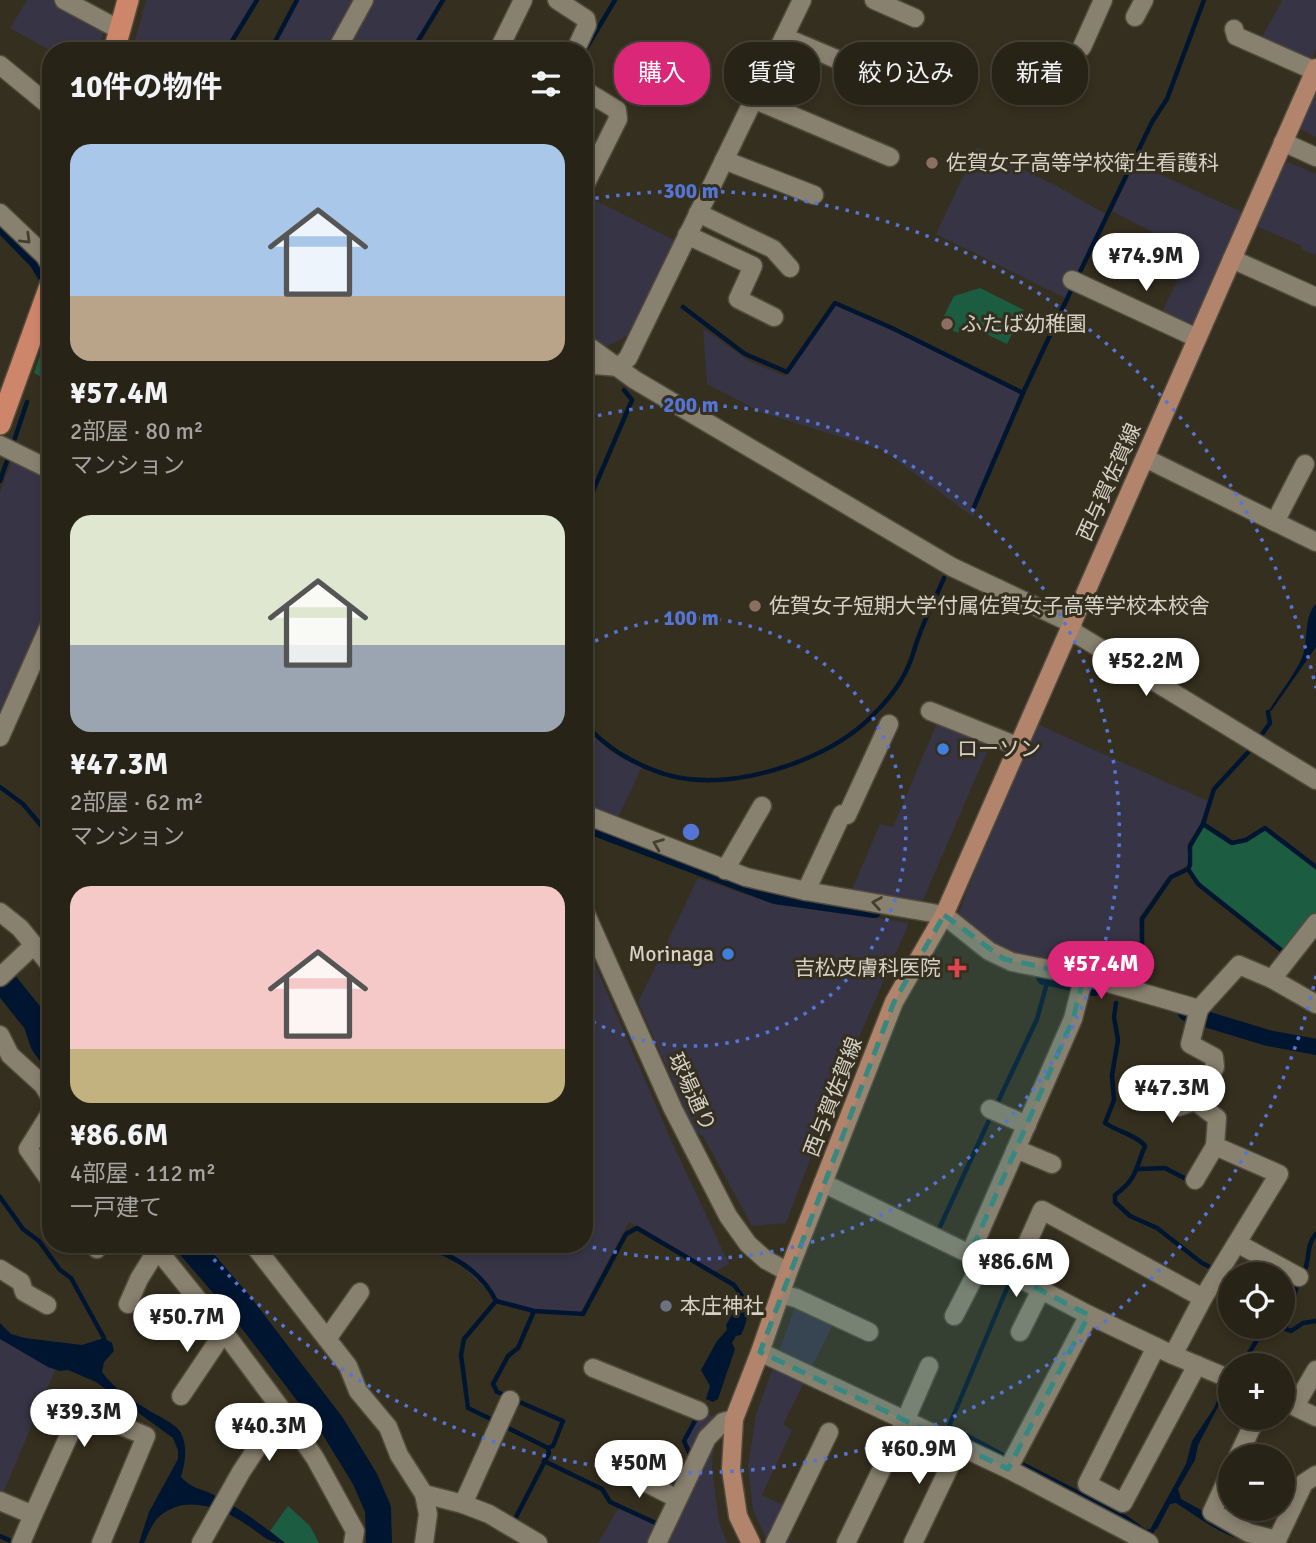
<!DOCTYPE html>
<html lang="ja">
<meta charset="utf-8">
<style>
:root{--surface:#282317;--page:#302b20;--text:#f1f3f6;--muted:#a5a4a1;--line:#444036;--accent:#db2777}
body{margin:0;font-family:Signika,"Noto Sans JP",sans-serif;background:var(--page);color:var(--text);height:100vh;display:flex;flex-direction:column;font-size:26px;white-space:nowrap}
*{box-sizing:border-box;margin:0}
p{font-size:23px;color:var(--muted)}
.icon{flex:none;width:38px;height:38px;fill:none;stroke:currentColor;stroke-width:2;stroke-linecap:round;stroke-linejoin:round}
.map{position:relative;flex:1;overflow:hidden}
.panel{position:absolute;left:42px;top:42px;width:551px;height:1211px;display:flex;flex-direction:column;background:var(--surface);border-radius:28px;box-shadow:0 4px 10px #0003,0 0 0 2px var(--line)}
.panel>*{flex:none}
.top-card{position:absolute;left:614px;top:42px;width:597px;height:63px;display:flex;gap:14px}
.tools{position:absolute;left:1218px;top:1262px;display:grid;gap:14px}
.tools a{display:grid;place-items:center;width:77px;height:77px;border-radius:50%;background:var(--surface);box-shadow:0 4px 10px #0003,0 0 0 2px var(--line);font-size:35px}
.price{position:absolute;translate:-50% -60px;padding:0 16px;border-radius:24px;background:#fff;color:#222;font-size:23px;line-height:46px;filter:drop-shadow(0 2px 4px #0008)}
.price::after{content:'';position:absolute;left:50%;top:42px;width:21px;height:16px;margin-left:-10px;background:inherit;clip-path:polygon(0 0,100% 0,50% 100%)}
.price.current{background:var(--accent);color:#fff}
ul{padding:0;list-style:none}
li{display:grid;align-content:center;gap:14px;height:371px;padding:0 28px}
li span{display:grid;place-items:center;height:217px;border-radius:21px;color:#555}
li>.icon{margin-inline-start:auto}
span .icon{width:126px;height:126px;fill:#fffc;stroke-width:1}
li b{font-size:30px}
h2{display:flex;justify-content:space-between;align-items:center;height:84px;padding:0 28px;font-size:30px}
.tag{padding:0 24px;border-radius:28px;background:var(--surface);box-shadow:0 4px 10px #0003,0 0 0 2px var(--line);font-size:24px;line-height:63px}
.tag.current{background:var(--accent);color:#fff}
.map>svg:first-child{display:block}
.commercial{fill:#373445}
.green{fill:#1c5d42}
.water{fill:#001530}
.lines{fill:none;stroke-linecap:round;stroke-linejoin:round}
.stream{stroke:#001530;stroke-width:4.5}
.canal{stroke:#001530;stroke-width:16}
.river{stroke:#001530;stroke-width:26}
.minor-casing{stroke:#514b3d;stroke-width:21}
.major-casing{stroke:#514b3d;stroke-width:21}
.highway-casing{stroke:#514b3d;stroke-width:24}
.minor{stroke:#89816f;stroke-width:18}
.major{stroke:#b2846c;stroke-width:18}
.highway{stroke:#ce866a;stroke-width:21}
.oneway{stroke:#463f2f}
.marked{fill:#378880;fill-opacity:0.2;stroke:#378880;stroke-width:5;stroke-dasharray:14 9;stroke-linejoin:round}
.ring{fill:none;stroke:#5475d3;stroke-width:3.5;stroke-dasharray:3.5 7}
.education-dot{fill:#8d6e63;stroke:#352f1f;stroke-width:2.5}
.shop-dot{fill:#3f7fe0;stroke:#352f1f;stroke-width:2.5}
.health-dot{fill:#e0444e;stroke:#352f1f;stroke-width:2.5}
.worship-dot{fill:#6b7280;stroke:#352f1f;stroke-width:2.5}
.labels{text-anchor:middle;dominant-baseline:central;stroke-width:6;stroke-linejoin:round;paint-order:stroke}
.poi-label{font-size:21px;fill:#d5d1c7;stroke:#352f1f;text-anchor:start}
.street-label{font-size:21px;fill:#d5d1c7;stroke:#352f1f}
.centre{fill:#5475d3;stroke:#352f1f;stroke-width:3.5}
.ring-label{font-size:21px;text-anchor:middle;font-weight:bold;fill:#5475d3;stroke:#352f1f;stroke-width:6;stroke-linejoin:round;paint-order:stroke}
</style>
<div class="map">
<svg width="1316" height="1543" viewBox="0 0 1316 1543">
<rect width="100%" height="100%" fill="#352f1f"/>
<!-- commercial -->
<g class="commercial">
<path d="M27,0H70L107,20L98,51H51L10,28Z"/>
<path d="M146,0H255L225,51H132Z"/>
<path d="M299,0H358L331,51H271Z"/>
<path d="M369,0H441L410,51H341Z"/>
<path d="M1280,0H1316V49L1310,64L1259,42L1282,1Z"/>
<path d="M1316,92V137L1302,130L1300,126Z"/>
<path d="M977,147L1055,185L1109,216L1069,300L936,234Z"/>
<path d="M1288,162L1316,174V255L1301,249L1302,246L1256,226L1284,164Z"/>
<path d="M1135,163L1244,213L1192,331L1161,314L1191,252L1112,211Z"/>
<path d="M585,195L678,242L632,333L602,349L585,337Z"/>
<path d="M835,303L1025,392L973,517L883,450L763,413L707,384L703,328L749,361L785,376Z"/>
<path d="M14,455L51,475V612L0,728V492Z"/>
<path d="M940,716L992,740L923,900L916,903L850,894L880,824L893,827Z"/>
<path d="M584,717L591,730L608,750L642,767L615,824L585,811Z"/>
<path d="M1037,724L1208,801L1201,825L1188,843V865L1169,876L1139,917L1140,952L1132,986L1013,960L956,922L969,885Z"/>
<path d="M698,878L762,900L909,923L845,1069L786,1223L752,1226L703,1136L695,1132L638,1002Z"/>
<path d="M585,942L672,1142L729,1264L714,1272L629,1222L578,1317L530,1312L493,1302L490,1293L457,1261L441,1254L406,1244H584Z"/>
<path d="M800,1293L839,1313L783,1424L792,1430L762,1495L793,1510L778,1536L792,1543H768L753,1510L748,1466L756,1414Z"/>
<path d="M0,1335L59,1361L0,1500Z"/>
<path d="M698,1411L716,1417L712,1468L719,1522L727,1543H598L620,1505L670,1529L698,1461L684,1442Z"/>
</g>
<!-- green -->
<g class="green">
<path d="M980,288L1024,310L1007,344L963,323L958,333L940,324L954,296Z"/>
<path d="M51,324V382L34,373Z"/>
<path d="M1201,825L1231,843L1246,841L1265,829L1316,868V917L1288,954C1266,937 1194,888 1188,864C1185,848 1192,837 1201,825Z"/>
<path d="M288,1506L310,1526L319,1543H285L270,1531Z"/>
</g>
<!-- water -->
<g class="water">
<path d="M0,222L37,262L51,283V301L31,267L0,235Z"/>
<path d="M1316,604V647L1272,710L1268,712C1279,694 1293,677 1302,658C1309,641 1303,617 1316,604Z"/>
<path d="M743,1296C750,1311 748,1320 741,1335L736,1336L732,1343L735,1349L718,1399L713,1402L706,1399L710,1386L701,1370L717,1341L727,1330L726,1325Z"/>
<path d="M0,1323L11,1334L25,1338L82,1345L104,1338L112,1343L114,1351L104,1362L102,1372C112,1386 130,1399 145,1408C155,1415 176,1423 181,1433C188,1447 185,1463 181,1477C190,1487 198,1488 210,1493C237,1506 262,1525 285,1543C266,1543 263,1535 247,1525C223,1508 187,1494 161,1515C153,1521 148,1534 144,1543H139L149,1512L178,1459V1450L173,1438L96,1382L68,1370L60,1371L48,1367L0,1339Z"/>
<path d="M1225,1382L1230,1384L1198,1445L1195,1460L1178,1489L1181,1499L1261,1543C1231,1543 1201,1519 1176,1503L1170,1504L1157,1529L1151,1528L1186,1464L1192,1441L1214,1408Z"/>
</g>
<g class="lines">
<!-- stream -->
<g class="stream">
<path d="M226,51L257,0"/>
<path d="M270,51L297,0"/>
<path d="M412,51L443,0"/>
<path d="M584,52L615,0"/>
<path d="M1078,276L1152,122L1167,99L1204,0"/>
<path d="M683,307L745,354L787,372L835,303L892,328L1023,393"/>
<path d="M12,447L27,402"/>
<path d="M0,481L9,455"/>
<path d="M974,507L1023,393L1074,284"/>
<path d="M584,512L632,400L624,390"/>
<path d="M584,720C592,734 606,744 619,753C640,766 663,776 688,779C748,786 832,758 874,714C889,699 903,681 910,662C914,653 915,645 919,636C926,616 936,597 944,578"/>
<path d="M1258,740L1270,723L1268,712"/>
<path d="M0,787L23,804L51,837"/>
<path d="M1203,824L1232,843L1246,840L1265,828L1316,867"/>
<path d="M1188,869L1198,884L1285,953"/>
<path d="M1136,984L1142,954V919L1171,877L1188,869L1190,865V846L1203,824L1214,789L1253,747"/>
<path d="M1116,1003L1114,1017L1118,1040L1112,1075L1114,1100L1105,1123C1117,1131 1138,1136 1145,1146C1135,1169 1138,1178 1115,1195V1202L1130,1216L1157,1228L1202,1263L1216,1270"/>
<path d="M995,1108L1037,1019L1047,983"/>
<path d="M1139,1169L1165,1168L1188,1180"/>
<path d="M0,1197L23,1229L39,1241L60,1270L71,1278L104,1338V1342"/>
<path d="M938,1231L991,1116"/>
<path d="M418,1244C449,1253 481,1270 496,1301"/>
<path d="M1303,1274C1311,1260 1305,1246 1316,1234"/>
<path d="M496,1301L534,1311L583,1314L626,1234L637,1228L734,1285L742,1296"/>
<path d="M1279,1326L1291,1331L1303,1323L1316,1321"/>
<path d="M1285,1329L1298,1282"/>
<path d="M1237,1365L1248,1355L1265,1326"/>
<path d="M507,1396L497,1392L493,1384L508,1356L518,1348L534,1311"/>
<path d="M515,1400L563,1421L553,1446L548,1448"/>
<path d="M495,1421L468,1408L461,1355L464,1339L496,1301"/>
<path d="M502,1425L548,1448L549,1453L516,1517L517,1523"/>
<path d="M1003,1455L949,1426L1010,1281"/>
<path d="M691,1457L684,1441L698,1415"/>
<path d="M544,1461L602,1489L610,1502L660,1525"/>
<path d="M1022,1464L1125,1517L1146,1532L1152,1531L1156,1524"/>
<path d="M0,1536L15,1543"/>
</g>
<!-- canal -->
<g class="canal">
<path d="M584,824L775,896L874,910"/>
<path d="M1044,977L1094,988"/>
<path d="M1186,1013L1268,1038L1316,1047"/>
</g>
<!-- river -->
<g class="river">
<path d="M0,977L36,1022L43,1043L51,1054"/>
<path d="M188,1244L238,1302L332,1425L365,1479L378,1509L379,1543"/>
</g>
<defs>
<g id="minor">
<path d="M64,0L120,30"/>
<path d="M557,0L586,19L587,25L575,51"/>
<path d="M874,0L915,18"/>
<path d="M1135,17L1144,0"/>
<path d="M1234,29L1236,36L1315,71"/>
<path d="M784,37L841,61"/>
<path d="M1082,47L1103,0"/>
<path d="M336,51L364,0"/>
<path d="M498,51L523,0"/>
<path d="M0,65L51,107"/>
<path d="M584,90L617,110L618,119L584,187"/>
<path d="M753,99L890,157"/>
<path d="M1283,142L1316,157"/>
<path d="M724,160L814,195"/>
<path d="M0,213L45,256L51,266"/>
<path d="M698,213L773,249L790,268"/>
<path d="M687,235L753,266L738,299L774,317"/>
<path d="M1232,259L1316,297"/>
<path d="M1072,280L1197,338"/>
<path d="M584,343L635,380L952,567L1071,623L1075,633L1316,780"/>
<path d="M584,368L595,365L619,367L628,358L802,0"/>
<path d="M0,445L51,470"/>
<path d="M1145,458L1316,542"/>
<path d="M1275,522L1305,464"/>
<path d="M930,711L1017,746"/>
<path d="M0,737L51,622"/>
<path d="M584,814L746,877L806,891L944,915L989,951L1012,962L1084,976L1199,1009L1239,965L1272,979L1316,1004"/>
<path d="M725,870L762,806"/>
<path d="M806,891L842,814L847,815L889,724"/>
<path d="M584,910L673,1109L728,1216L748,1244L766,1260L788,1272"/>
<path d="M0,912L20,928L51,966"/>
<path d="M0,977L34,945"/>
<path d="M1272,979L1316,923"/>
<path d="M0,1035L10,1055L43,1085L51,1098"/>
<path d="M1158,1094L1178,1107L1195,1101"/>
<path d="M990,1109L1027,1125"/>
<path d="M51,1112L28,1149L51,1182"/>
<path d="M1016,1149L1052,1164"/>
<path d="M1195,1180L1215,1146"/>
<path d="M823,1183L1013,1275L1089,1315L1173,1355L1230,1379"/>
<path d="M1237,1243L1299,1277"/>
<path d="M94,1244L97,1249"/>
<path d="M153,1244L224,1332L282,1410L315,1458L355,1531L353,1543"/>
<path d="M253,1244L348,1366L358,1391L388,1427L399,1455L424,1494L463,1504L489,1514L538,1543"/>
<path d="M970,1254L1073,1019L1084,976"/>
<path d="M0,1269L21,1282L24,1292L47,1305"/>
<path d="M1013,1275L1042,1210L1203,1298"/>
<path d="M780,1294L796,1298L869,1332"/>
<path d="M128,1304L139,1279L157,1250"/>
<path d="M954,1316L983,1260"/>
<path d="M1020,1332L1041,1290"/>
<path d="M327,1339L360,1292"/>
<path d="M1156,1347L1087,1484L1123,1503L1197,1365"/>
<path d="M760,1352L1008,1469L1149,1543"/>
<path d="M1173,1355L1203,1298L1279,1174L1215,1146L1217,1118L1195,1101L1215,1067L1214,1057L1190,1044L1199,1009"/>
<path d="M593,1368L699,1411"/>
<path d="M181,1396L224,1332"/>
<path d="M1283,1401L1316,1417"/>
<path d="M1295,1406L1316,1370"/>
<path d="M1238,1456L1256,1418"/>
<path d="M1008,1469L1089,1315"/>
<path d="M625,1472L670,1495"/>
<path d="M1230,1473L1212,1512L1249,1533L1277,1540L1304,1483L1316,1475"/>
<path d="M0,1501L33,1515L81,1409L146,1436L101,1543"/>
<path d="M463,1504L510,1400"/>
<path d="M21,1543L33,1515"/>
<path d="M201,1543L241,1472L282,1410"/>
<path d="M424,1543L428,1514L424,1494"/>
<path d="M657,1543L707,1438L723,1422L734,1419"/>
<path d="M775,1543L829,1432"/>
<path d="M846,1543L905,1421L929,1366"/>
<path d="M913,1543L959,1447"/>
</g>
<path id="major" d="M751,1543L738,1516L731,1469L734,1419L760,1352L788,1272L894,1002L944,915L1316,68"/>
<g id="highway">
<path d="M114,51L128,0"/>
<path d="M0,424L51,283"/>
</g>
</defs>
<!-- minor casing -->
<use href="#minor" class="minor-casing"/>
<!-- major casing -->
<use href="#major" class="major-casing"/>
<!-- highway casing -->
<use href="#highway" class="highway-casing"/>
<!-- minor -->
<use href="#minor" class="minor"/>
<!-- major -->
<use href="#major" class="major"/>
<!-- highway -->
<use href="#highway" class="highway"/>
</g>
<!-- one-way arrows -->
<defs><path id="oneway-chevron" d="M-2-3.5L2.5 0L-2 3.5" fill="none" stroke-width="1.6" stroke-linecap="round" stroke-linejoin="round" transform="scale(1.75)"/></defs>
<g class="oneway">
<use href="#oneway-chevron" transform="translate(26 239) rotate(44)"/>
<use href="#oneway-chevron" transform="translate(658 844) rotate(-158)"/>
<use href="#oneway-chevron" transform="translate(877 903) rotate(-170)"/>
</g>
<!-- marked area -->
<path class="marked" d="M944,915L1004,959L1084,976L1073,1019L970,1254L1089,1315L1008,1469L760,1352L894,1002Z"/>
<!-- distance rings -->
<g class="ring">
<path d="M586 646A214 214 0 1 1 586 1018"/>
<path d="M588 418A427 427 0 1 1 580 1244"/>
<path d="M1316 976A641 641 0 0 1 204 1248M51 860A641 641 0 0 1 51 804M585 200A641 641 0 0 1 1316 688"/>
</g>
<!-- markers -->
<g class="education-dot">
<circle cx="932" cy="163" r="7"/>
<circle cx="947" cy="324" r="7"/>
<circle cx="755" cy="606" r="7"/>
</g>
<g class="shop-dot">
<circle cx="943" cy="749" r="7"/>
<circle cx="728" cy="954" r="7"/>
</g>
<path class="health-dot" d="M953.5 957.5h7v7h7v7h-7v7h-7v-7h-7v-7h7z"/>
<circle class="worship-dot" cx="666" cy="1306" r="7"/>
<g class="labels">
<!-- poi labels -->
<g class="poi-label">
<text x="946" y="163">佐賀女子高等学校衛生看護科</text>
<text x="961" y="324">ふたば幼稚園</text>
<text x="769" y="606">佐賀女子短期大学付属佐賀女子高等学校本校舎</text>
<text x="957" y="749">ローソン</text>
<text x="714" y="954" text-anchor="end">Morinaga</text>
<text x="941" y="968" text-anchor="end">吉松皮膚科医院</text>
<text x="680" y="1306">本庄神社</text>
</g>
<!-- street labels -->
<g class="street-label">
<text transform="translate(1109 482) rotate(-66)">西与賀佐賀線</text>
<text transform="translate(692 1092) rotate(65)">球場通り</text>
<text transform="translate(833 1097) rotate(-69)">西与賀佐賀線</text>
</g>
</g>
<circle cx="691" cy="832" r="10" class="centre"/>
<g class="ring-label">
<text x="691" y="198">300 m</text>
<text x="691" y="412">200 m</text>
<text x="691" y="625">100 m</text>
</g>
</svg>
<div class="tools">
<a><svg class="icon" aria-label="locate" viewBox="0 0 24 24"><circle cx="12" cy="12" r="6"/><path d="M12 2v4M12 18v4M2 12h4M18 12h4"/></svg></a>
<a>+</a>
<a>−</a>
</div>
<b class="price" style="left:1146px;top:293px">¥74.9M</b>
<b class="price" style="left:1146px;top:698px">¥52.2M</b>
<b class="price current" style="left:1101px;top:1001px">¥57.4M</b>
<b class="price" style="left:1172px;top:1125px">¥47.3M</b>
<b class="price" style="left:1016px;top:1299px">¥86.6M</b>
<b class="price" style="left:187px;top:1354px">¥50.7M</b>
<b class="price" style="left:84px;top:1449px">¥39.3M</b>
<b class="price" style="left:269px;top:1463px">¥40.3M</b>
<b class="price" style="left:919px;top:1486px">¥60.9M</b>
<b class="price" style="left:639px;top:1500px">¥50M</b>
<div class="top-card">
<a class="tag current">購入</a>
<a class="tag">賃貸</a>
<a class="tag">絞り込み</a>
<a class="tag">新着</a>
</div>
<section class="panel">
<h2>10件の物件<svg class="icon" aria-label="filters" viewBox="0 0 24 24"><path d="M4 7h16M4 17h16"/><circle cx="9" cy="7" r="2"/><circle cx="15" cy="17" r="2"/></svg></h2>
<ul>
<li><span style="background:linear-gradient(#a9c7e8 70%,#b9a48a 0)"><svg class="icon" aria-label="home" viewBox="0 0 24 24"><path d="M3 11l9-7 9 7M6 9v11h12V9"/></svg></span><div><b>¥57.4M</b><p>2部屋 · 80 m²</p><p>マンション</p></div></li>
<li><span style="background:linear-gradient(#dfe7d0 60%,#9aa5b1 0)"><svg class="icon" aria-label="home" viewBox="0 0 24 24"><path d="M3 11l9-7 9 7M6 9v11h12V9"/></svg></span><div><b>¥47.3M</b><p>2部屋 · 62 m²</p><p>マンション</p></div></li>
<li><span style="background:linear-gradient(#f6c9c9 75%,#c2b280 0)"><svg class="icon" aria-label="home" viewBox="0 0 24 24"><path d="M3 11l9-7 9 7M6 9v11h12V9"/></svg></span><div><b>¥86.6M</b><p>4部屋 · 112 m²</p><p>一戸建て</p></div></li>
</ul>
</section>
</div>
